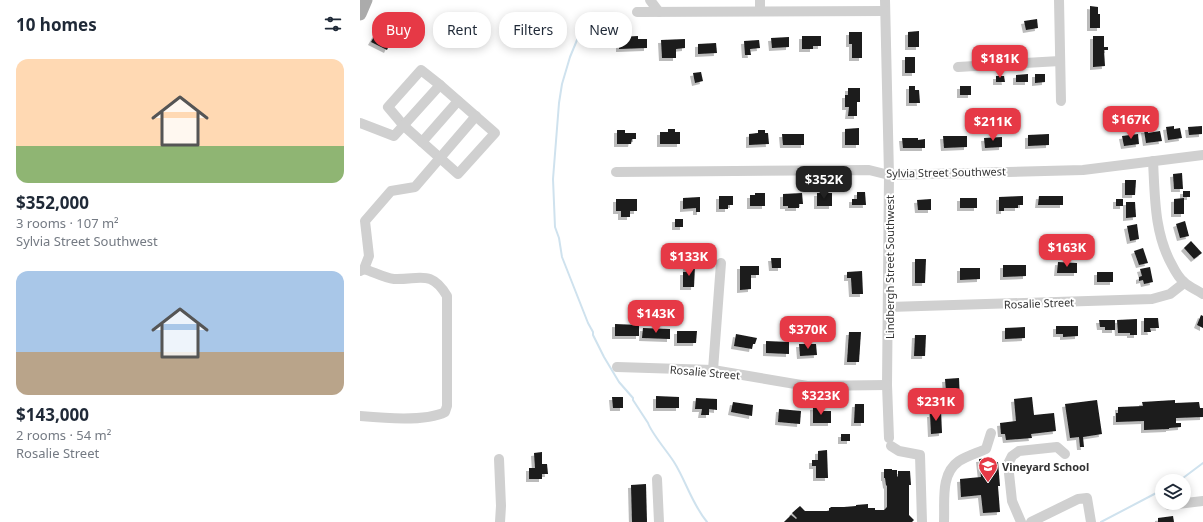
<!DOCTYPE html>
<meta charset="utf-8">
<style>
:root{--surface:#fff;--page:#f2f2f3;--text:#1f2937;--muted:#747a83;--accent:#e63946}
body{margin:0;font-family:"Noto Sans",sans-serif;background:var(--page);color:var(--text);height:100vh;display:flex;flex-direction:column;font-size:15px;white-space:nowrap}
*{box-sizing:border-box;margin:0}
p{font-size:13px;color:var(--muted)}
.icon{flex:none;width:22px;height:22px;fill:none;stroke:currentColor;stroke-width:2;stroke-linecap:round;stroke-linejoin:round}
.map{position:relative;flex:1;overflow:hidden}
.side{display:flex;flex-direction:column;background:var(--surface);width:360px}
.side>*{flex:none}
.hud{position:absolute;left:12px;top:12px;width:380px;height:36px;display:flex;gap:8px}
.buttons{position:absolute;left:795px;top:474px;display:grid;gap:8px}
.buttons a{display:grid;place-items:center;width:36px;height:36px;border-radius:50%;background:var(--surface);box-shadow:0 2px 10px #0003;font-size:20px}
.price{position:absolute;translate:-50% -34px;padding:0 9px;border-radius:8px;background:var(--accent);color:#fff;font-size:13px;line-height:26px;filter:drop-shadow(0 1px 2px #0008)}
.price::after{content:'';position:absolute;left:50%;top:24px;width:12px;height:9px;margin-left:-6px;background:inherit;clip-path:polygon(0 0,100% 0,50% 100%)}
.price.on{background:#222;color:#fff}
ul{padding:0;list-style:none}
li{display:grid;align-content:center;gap:8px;height:212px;padding:0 16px}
li span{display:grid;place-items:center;height:124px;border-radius:12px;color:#555}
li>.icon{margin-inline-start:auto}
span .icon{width:72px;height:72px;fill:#fffc;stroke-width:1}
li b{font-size:17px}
h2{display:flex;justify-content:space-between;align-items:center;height:48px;padding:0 16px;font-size:17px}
.pill{padding:0 14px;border-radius:16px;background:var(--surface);box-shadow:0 2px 10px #0003;font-size:14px;line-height:36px}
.pill.on{background:var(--accent);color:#fff}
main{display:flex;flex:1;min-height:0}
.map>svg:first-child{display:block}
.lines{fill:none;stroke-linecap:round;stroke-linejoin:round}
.stream{stroke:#cfe2ee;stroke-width:2}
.building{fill:#1a1a1a;filter:url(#shadow)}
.minor{stroke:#d0d0d0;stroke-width:10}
.major{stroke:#ababab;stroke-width:13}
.labels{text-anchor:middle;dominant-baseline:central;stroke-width:4;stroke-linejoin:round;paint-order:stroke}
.street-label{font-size:11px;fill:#333;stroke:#fff}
.poi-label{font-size:11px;font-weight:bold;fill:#333;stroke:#fff;text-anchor:start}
</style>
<main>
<section class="side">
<h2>10 homes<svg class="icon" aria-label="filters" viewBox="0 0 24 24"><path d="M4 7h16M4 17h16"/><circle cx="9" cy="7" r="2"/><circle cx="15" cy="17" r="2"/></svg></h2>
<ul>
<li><span style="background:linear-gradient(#ffd9b3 70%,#8fb573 0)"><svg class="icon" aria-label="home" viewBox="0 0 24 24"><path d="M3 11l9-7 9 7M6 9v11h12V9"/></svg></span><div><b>$352,000</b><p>3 rooms · 107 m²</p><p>Sylvia Street Southwest</p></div></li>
<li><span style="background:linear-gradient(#a9c7e8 65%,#b9a48a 0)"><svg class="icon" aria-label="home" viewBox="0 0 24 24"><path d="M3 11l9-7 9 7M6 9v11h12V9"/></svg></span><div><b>$143,000</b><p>2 rooms · 54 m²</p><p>Rosalie Street</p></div></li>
</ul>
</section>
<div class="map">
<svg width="843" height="522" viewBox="0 0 843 522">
<defs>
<filter id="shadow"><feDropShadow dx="-3" dy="3" stdDeviation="0" flood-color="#0004"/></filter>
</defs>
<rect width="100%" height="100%" fill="#fff"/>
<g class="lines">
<!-- stream -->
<g class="stream">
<path d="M227,21L217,40L210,57L202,84L199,103L193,179L195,227L199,238L202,257L228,323L233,332V335L244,357L259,382L273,398V400L288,423C292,434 307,451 314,462C326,481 332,504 347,522"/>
<path d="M819,481L843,463"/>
<path d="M741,522L802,490"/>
</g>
</g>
<!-- building -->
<g class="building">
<path d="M730,6L738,7V14H740V28H730Z"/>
<path d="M677,19L678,28L666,30L664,21Z"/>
<path d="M19,28L26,31L25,33L33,37L27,50L11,42Z"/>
<path d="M559,31V47H548V32Z"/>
<path d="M489,32H502V58H492V44H489Z"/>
<path d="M278,36V39H287V48L259,49V37Z"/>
<path d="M442,36H461V46H453V49H442Z"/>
<path d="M733,36H744V47H748V50H744L745,66L733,67Z"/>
<path d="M429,37V47L412,48L411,38Z"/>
<path d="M325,39V48L316,49V58H302L301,40Z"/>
<path d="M399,40L400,48L390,49L391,55H385L384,41Z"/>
<path d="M356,43L357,53L338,54V44Z"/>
<rect x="545" y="57" width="10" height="16"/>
<path d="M341,72L343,81L335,83L333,73Z"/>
<path d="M668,74V82H656V75Z"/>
<path d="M675,74H685V82L675,83Z"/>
<path d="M636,76H644L645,82H636Z"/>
<path d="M549,86H555V90H559L560,103H549Z"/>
<rect x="600" y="86" width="11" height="9"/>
<path d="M488,88H500V102H497V116H488L489,107H485V95H488Z"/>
<path d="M814,126V129L820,128L822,138L808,140L806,127Z"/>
<path d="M842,126V134L829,135L828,127Z"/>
<path d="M499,128V145H485V129Z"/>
<path d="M308,129H315V132H320V144H300V132H308Z"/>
<path d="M257,130H265V133H276V139H272L271,144H257Z"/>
<path d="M398,130H405V133H408L409,144L389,145V134L398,133Z"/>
<path d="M784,130H788V133L800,131L802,141L786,143Z"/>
<path d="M422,134H444V145H423Z"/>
<path d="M689,134V145L668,146V135Z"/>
<path d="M778,134L779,144L764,146L762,136Z"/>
<path d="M583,136H607V147L584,148Z"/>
<path d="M642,137V147L625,148L624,138Z"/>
<path d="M542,138H558V140L565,139V148H543Z"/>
<path d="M822,173L823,189H814L813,174Z"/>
<path d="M765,180H776L775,195H765Z"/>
<rect x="823" y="191" width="7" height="6"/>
<path d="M497,192H505L506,205H492V199H497Z"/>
<path d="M395,193H405V206H390V195H395Z"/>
<path d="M442,193L443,204H439V208H428V206H423V194Z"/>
<rect x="457" y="193" width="15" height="13"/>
<path d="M359,196H373V205H368V209H359Z"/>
<path d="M663,196V205H658V208H644V211H639V197Z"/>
<path d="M679,196H703V205H678Z"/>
<path d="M340,197V212H336V208L323,209V198Z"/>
<rect x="600" y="198" width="17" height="10"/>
<path d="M824,198V214H814V199Z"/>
<path d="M256,199H277V211H270V217H261V211H256Z"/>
<path d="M571,199V210H558L557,200Z"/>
<rect x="756" y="199" width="7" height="7"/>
<path d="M766,202H775L776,217L766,218Z"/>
<rect x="315" y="219" width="8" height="8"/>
<path d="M825,221L829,236L820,238L816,224Z"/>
<path d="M777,224L779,239L770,241L767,226Z"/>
<path d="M831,241L842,253L834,259L824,248Z"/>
<path d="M783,248L788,263L779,265L774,251Z"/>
<path d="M411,258H421V268H412Z"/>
<path d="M555,259H566L565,283H555Z"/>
<path d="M698,262L717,263V273H697Z"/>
<path d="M643,265H666V276L643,277Z"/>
<path d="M326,266H335L334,287H323V272H326Z"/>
<path d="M380,266H399V275H391V289L380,290Z"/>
<path d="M790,267L793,282L784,284L783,280L779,281V277L782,276L780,269Z"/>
<path d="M600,268H620V279L600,280Z"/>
<path d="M502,271L503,294H492L491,278H487V272Z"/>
<rect x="737" y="272" width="16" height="10"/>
<path d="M841,315L843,316V328L837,325Z"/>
<path d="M784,318H798L799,328H790L791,332H784Z"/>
<path d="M777,319V335H770V333H758L757,320Z"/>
<path d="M739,320H755V330H745V327H740Z"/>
<path d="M255,324L279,325V336H255Z"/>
<path d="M696,326H718V336L703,337V334H696Z"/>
<path d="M665,327V338L645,339V328Z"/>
<path d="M283,328L310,329V339L282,338Z"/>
<path d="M317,331H337L336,343H317Z"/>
<path d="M489,332H501L499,362H487Z"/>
<path d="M376,334L397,338L395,344H393L392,349L374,346Z"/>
<path d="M555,335H566L565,356H554Z"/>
<path d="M406,341L429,342V354L406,353Z"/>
<path d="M439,344H456L457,355L440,356Z"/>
<path d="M599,378L600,400H590V391H586L585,379Z"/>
<path d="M296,396L319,397V408H296Z"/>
<path d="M252,397H263V408H253Z"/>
<path d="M672,397L674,415L694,413L696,431L671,434L672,438L646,440L645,434H641L640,423L656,421L654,399Z"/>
<path d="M336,398L357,399V410L349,409V415H341L342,409H335Z"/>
<path d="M737,400L742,434L723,437L724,447H720L719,437L710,438L705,404Z"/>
<path d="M815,400V403L839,402L840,408H843V417L816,418V423H821V427L809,428V429L784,430V421L756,422V413H758V407L783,406L782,402Z"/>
<path d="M373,402L393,405L392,416L371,412Z"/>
<path d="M495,404H504V423H494Z"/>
<path d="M463,406V411H471V423H453V407Z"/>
<path d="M419,409L441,411L440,424L418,422Z"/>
<path d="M572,410H581L582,433L571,434L570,414H572Z"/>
<rect x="481" y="434" width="9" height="7"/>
<path d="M467,450L468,478H456V466H452V460H458V451Z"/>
<path d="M182,452V464H187L188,474H182V479H169V468H175L174,453Z"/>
<path d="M630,458V463L638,462L640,486H638L640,512L623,513L621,495L601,497L600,479L621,477L619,459Z"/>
<path d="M524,469H532V470H537V476L538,477V471H550L551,485H549V515L554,520L552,522H424L431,515L436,519L437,518L432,513L440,506L445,511H469V508H470L471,507H484L496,506V505L508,504V508H515V510H524L527,507V486L526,485L525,478H524Z"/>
<path d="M286,484L287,522H272L271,485Z"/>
<path d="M813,516L814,522H798V518Z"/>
</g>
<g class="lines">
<!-- minor -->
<g class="minor">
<path d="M290,0L299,12"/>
<path d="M525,0L529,175L527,385L529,438"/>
<path d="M699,0L701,101"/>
<path d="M400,11V0"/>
<path d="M277,12L525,11"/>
<path d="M598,67L700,61"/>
<path d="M61,70L80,85L135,133L98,174L44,126L28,107Z"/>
<path d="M0,123L34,136L80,85"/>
<path d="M62,142L98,101"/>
<path d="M793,161C795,196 794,233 812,265C815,271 819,278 824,282C829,287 837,290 843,294"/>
<path d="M256,172L509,170L529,175L723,170L843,155"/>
<path d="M0,271L4,269L9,256L5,221L31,191L55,187L116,116"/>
<path d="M529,307L792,299L810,294L824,283"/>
<path d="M257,367L353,370L447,386L527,385"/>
<path d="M353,370L361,263"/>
<path d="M0,416C22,418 66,422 85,412L87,406V296C71,269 60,280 34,279C24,278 14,272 4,269"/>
<path d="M531,446L539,451L560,455L562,522"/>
<path d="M139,459L141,506L140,522"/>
<path d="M297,479L299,522"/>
<path d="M809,505L843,501"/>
<path d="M584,522C585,501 580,474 599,461C607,456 617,453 626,449L631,433"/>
<path d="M661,522L652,501L648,464L652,456L659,451L697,447L705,454"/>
<path d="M671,522L718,499L727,498L731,522"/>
</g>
<!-- major -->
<path class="major" d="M0,14L6,0"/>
</g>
<!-- icons -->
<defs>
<symbol id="school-pin" viewBox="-11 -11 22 30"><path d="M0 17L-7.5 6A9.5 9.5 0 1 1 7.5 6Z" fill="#e63946" stroke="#fff"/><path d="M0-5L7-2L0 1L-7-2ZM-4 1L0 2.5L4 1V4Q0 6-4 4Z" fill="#fff"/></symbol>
</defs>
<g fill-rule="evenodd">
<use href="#school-pin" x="617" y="455" width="22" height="30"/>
</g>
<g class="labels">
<!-- street labels -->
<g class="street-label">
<text transform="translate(586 172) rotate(-1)">Sylvia Street Southwest</text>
<text transform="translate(529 267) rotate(-90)">Lindbergh Street Southwest</text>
<text transform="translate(679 303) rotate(-2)">Rosalie Street</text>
<text transform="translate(345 372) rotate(5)">Rosalie Street</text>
</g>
<!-- poi labels -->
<g class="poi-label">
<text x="642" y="466">Vineyard School</text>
</g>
</g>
</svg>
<div class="buttons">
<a><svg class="icon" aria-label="layers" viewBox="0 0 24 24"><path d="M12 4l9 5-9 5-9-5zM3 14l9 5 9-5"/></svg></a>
</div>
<b class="price" style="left:640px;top:79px">$181K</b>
<b class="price" style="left:771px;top:140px">$167K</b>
<b class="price" style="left:633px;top:142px">$211K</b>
<b class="price on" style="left:464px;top:200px">$352K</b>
<b class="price" style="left:707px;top:268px">$163K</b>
<b class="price" style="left:329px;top:277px">$133K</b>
<b class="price" style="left:296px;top:334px">$143K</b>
<b class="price" style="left:448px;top:350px">$370K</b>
<b class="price" style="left:461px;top:416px">$323K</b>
<b class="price" style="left:576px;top:422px">$231K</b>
<div class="hud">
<a class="pill on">Buy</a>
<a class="pill">Rent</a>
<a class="pill">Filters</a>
<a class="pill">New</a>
</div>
</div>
</main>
